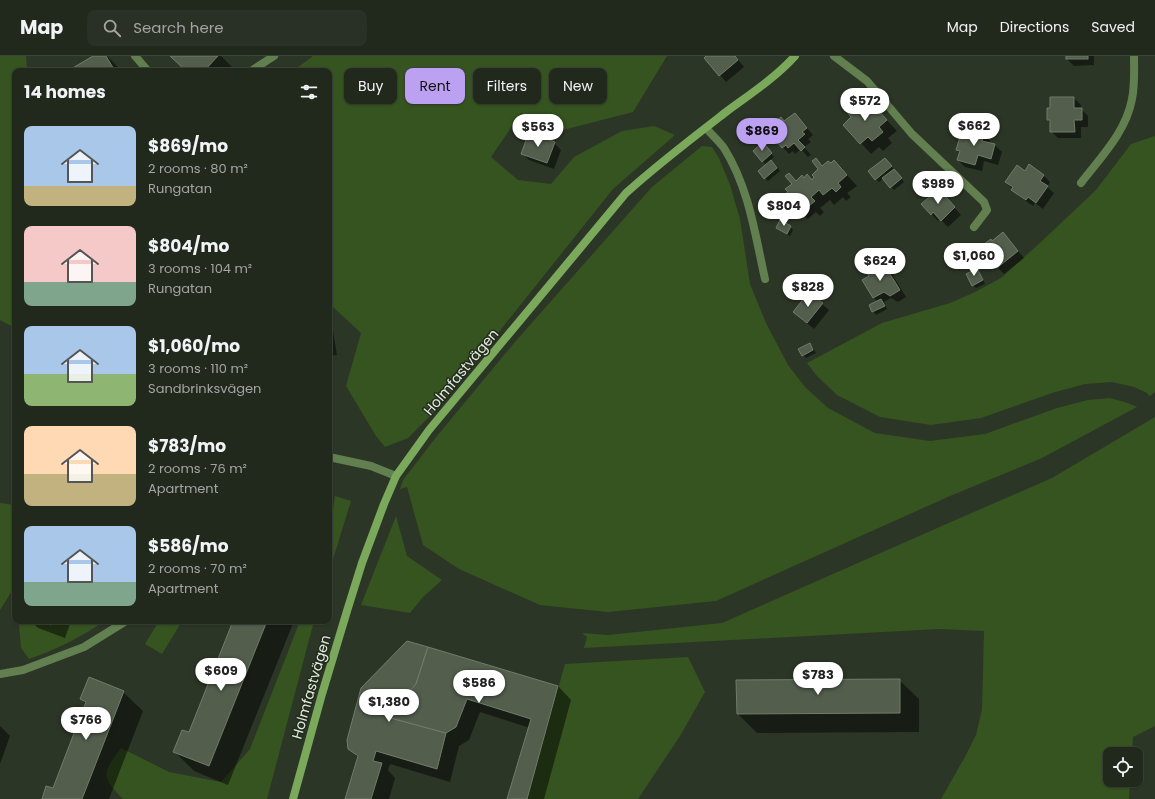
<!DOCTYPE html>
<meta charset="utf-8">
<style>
:root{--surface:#21281c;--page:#293025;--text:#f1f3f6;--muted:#a2a6a3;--line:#3e443b;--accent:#bca0f2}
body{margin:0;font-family:Poppins,sans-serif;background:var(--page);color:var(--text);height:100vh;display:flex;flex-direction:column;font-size:15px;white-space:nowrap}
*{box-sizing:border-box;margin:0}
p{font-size:13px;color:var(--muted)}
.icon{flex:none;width:22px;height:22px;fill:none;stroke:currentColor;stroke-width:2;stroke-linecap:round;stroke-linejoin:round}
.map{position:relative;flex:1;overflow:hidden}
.panel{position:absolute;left:12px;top:12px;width:320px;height:556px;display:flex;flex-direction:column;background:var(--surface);border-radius:8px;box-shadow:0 1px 3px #0004,0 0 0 1px var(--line)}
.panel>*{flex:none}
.hud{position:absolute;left:344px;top:12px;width:380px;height:36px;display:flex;gap:8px}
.tools{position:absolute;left:1103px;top:691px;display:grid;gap:8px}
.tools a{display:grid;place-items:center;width:40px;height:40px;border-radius:8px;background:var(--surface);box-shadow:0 1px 3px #0004,0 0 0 1px var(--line);font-size:20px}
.price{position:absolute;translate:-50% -34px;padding:0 9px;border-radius:14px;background:#fff;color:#222;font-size:13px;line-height:26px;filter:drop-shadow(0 1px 2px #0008)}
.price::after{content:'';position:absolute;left:50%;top:24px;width:12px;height:9px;margin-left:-6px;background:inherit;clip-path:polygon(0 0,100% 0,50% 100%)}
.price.on{background:var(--accent);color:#111}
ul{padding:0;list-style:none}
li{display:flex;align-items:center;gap:12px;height:100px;padding:0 12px}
li span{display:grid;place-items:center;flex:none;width:112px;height:80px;border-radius:8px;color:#555}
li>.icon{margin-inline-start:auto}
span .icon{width:48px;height:48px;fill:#fffc;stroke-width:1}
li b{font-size:17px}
h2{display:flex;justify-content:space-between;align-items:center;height:48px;padding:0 12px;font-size:17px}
.tag{padding:0 14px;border-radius:8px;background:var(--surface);box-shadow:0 1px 3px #0004,0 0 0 1px var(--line);font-size:14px;line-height:36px}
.tag.on{background:var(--accent);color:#111}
header{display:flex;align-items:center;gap:24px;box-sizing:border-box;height:56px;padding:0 20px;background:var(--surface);border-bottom:1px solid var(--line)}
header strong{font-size:19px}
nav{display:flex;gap:22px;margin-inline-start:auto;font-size:14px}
.search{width:280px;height:36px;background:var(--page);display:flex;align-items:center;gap:10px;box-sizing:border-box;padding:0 14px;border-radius:8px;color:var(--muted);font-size:15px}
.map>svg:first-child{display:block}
.green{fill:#35541f}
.shadow{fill:#0007}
.building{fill:#535e4d;stroke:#717c6b}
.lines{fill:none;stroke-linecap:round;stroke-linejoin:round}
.street{stroke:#627f4f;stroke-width:8}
.secondary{stroke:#7ba95c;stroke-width:8}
.labels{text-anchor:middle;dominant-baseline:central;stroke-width:3;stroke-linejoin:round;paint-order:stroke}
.street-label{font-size:14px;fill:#e5ebe1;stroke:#222c1d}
</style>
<header>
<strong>Map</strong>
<div class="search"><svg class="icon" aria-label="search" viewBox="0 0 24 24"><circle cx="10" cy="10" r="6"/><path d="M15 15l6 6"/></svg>Search here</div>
<nav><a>Map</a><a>Directions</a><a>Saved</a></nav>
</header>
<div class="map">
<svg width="1155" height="743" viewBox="0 0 1155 743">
<rect width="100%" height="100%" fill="#2c3626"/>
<!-- green -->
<g class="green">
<path d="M0,0H26L27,15H15V272L0,264Z"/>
<path d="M313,0H667L633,56L563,74L521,57L491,101L518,124L551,128L574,101L622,75L654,70L675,79L613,133L439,351L408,382L385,391L376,380L346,330L361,277L332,250L329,249V15H293Z"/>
<path d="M1155,80V336L1150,340L1147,337L1134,331L1112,326L1085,328L1052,337L981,362L931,369L880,361L837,339L817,320L807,307L882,267L950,247L975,236L1001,222L1042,185L1096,134L1131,88Z"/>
<path d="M702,90L712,91L719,102L730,129L740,163L750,228L766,267L788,309L805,331L828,352L875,377L930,385L985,378L1057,352L1088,344L1110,342L1128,347L1137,351L1042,402L950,440L716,545L608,556L540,549L459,513L423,489L407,431L400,433L403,424L437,380L514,287L652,131Z"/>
<path d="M1155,361V670L1133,681L1132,698H1110V724H1130L1129,743H941L966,699L976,679L982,653L984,575L939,573L584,592L587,581L582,577L608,579L722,567L960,462L1052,422Z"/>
<path d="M335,440L351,445L329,516V480Z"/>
<path d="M0,447L15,449V530L0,554Z"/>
<path d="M396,460L407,500L442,524L423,541L410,557L361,549Z"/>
<path d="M20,565H40L51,569L53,565H105C79,582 58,593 29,603L21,592L19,569Z"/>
<path d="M159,565H182L162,598L145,588Z"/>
<path d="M300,565H314L267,743H123C101,721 102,717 121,692L169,716L221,726L250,693Z"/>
<path d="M688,601L705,636L680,680L638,743H527L565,608Z"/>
</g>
<!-- shadow -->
<g class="shadow">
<path d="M95,0H107L122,15H74Z"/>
<path d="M171,0H221L236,15H187Z"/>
<path d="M708,0H735L744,11L726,26L720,19Z"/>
<path d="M1067,0H1094V9L1074,10L1067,3Z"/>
<path d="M1074,42L1081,49V53L1088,60V71H1081V82H1058L1051,75V67L1048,64Z"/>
<path d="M870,46L897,75L888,82L892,87L883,95L879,91L871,98L861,87L862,53Z"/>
<path d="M801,65L813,79L808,83L811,86L804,91L811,99L808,101L801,93L795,98L793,95L789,98L771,78L785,66Z"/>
<path d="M984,78L990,85V88L995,89L1002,96L998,109L984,105L982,115L965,111L958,104L960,97L957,94L964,83Z"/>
<path d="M554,87L561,94L554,113L529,104L522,97Z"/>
<path d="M766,91L774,101L770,104L780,115L768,125L765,122L767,109L762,105Z"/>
<path d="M816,104L823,111L831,108L834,105L857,130L847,137L851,141L846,145L843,141L834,149L830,144L820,152L824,156L820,160L816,156L808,163L798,153L789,136L796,125L804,123L812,125L820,113Z"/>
<path d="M888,106L904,126L894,134L884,122L879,126L876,123Z"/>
<path d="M1025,116L1043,119L1050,126L1047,131L1054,137L1043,153L1035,147L1033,150L1019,140L1006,126Z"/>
<path d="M945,141L961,159L948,171L940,163L938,165L923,149Z"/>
<path d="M790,171L793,174L790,180L777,172Z"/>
<path d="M1009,184L1024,202L1004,218L997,211L993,186Z"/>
<path d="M885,211L892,218L906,241L898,246L891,242L884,246L887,253L876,259L870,250L878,246L874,242L864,225Z"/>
<path d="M977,214L980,217L985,228L976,232L973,229Z"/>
<path d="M822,248L829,254L814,273L794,256Z"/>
<path d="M329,272L333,275L337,299L329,300Z"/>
<path d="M810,288L816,297L806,302L803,299Z"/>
<path d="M31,565H71L65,582L38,572Z"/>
<path d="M234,565H294L228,729L194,715L175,696L189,678Z"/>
<path d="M899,624L919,643V676L757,677L738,658Z"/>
<path d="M558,630L571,644L544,743H508L530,672L480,656L469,684L459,690L450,726L390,708L388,714L395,722L389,743H346L358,702L349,692L362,632Z"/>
<path d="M123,636L143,655L109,743H43L53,734L86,648L81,643Z"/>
<path d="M0,670L10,680L0,708Z"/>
</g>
<!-- building -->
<g class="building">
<path d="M93,0H106L115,15H72L71,13Z"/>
<path d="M170,0H218L204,15H186Z"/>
<path d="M706,0H735L738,4L719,20L704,2Z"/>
<rect x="1066" y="0" width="22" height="3"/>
<path d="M1050,41H1074V52H1082V64H1074L1075,76H1050V64H1047V52H1050Z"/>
<path d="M870,45L887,64L879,71L883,76L872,85L868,81L860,88L843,69L851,61L847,56L857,47L862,52Z"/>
<path d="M795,57L807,72L802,76L805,78L798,84L805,91L801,95L794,87L788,92L786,89L782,92L770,77L779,70L775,66L781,61L784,65Z"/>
<path d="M966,72L984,78L982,85L995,88L991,103L978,99L975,109L957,104L960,95L956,94L960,81L963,82Z"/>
<path d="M529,76L555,86L547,107L521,98Z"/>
<path d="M763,86L772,97L762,106L753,95Z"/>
<path d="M816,102L822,110L828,105L831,107L834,104L847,119L838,127L841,131L836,136L832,132L823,139L819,134L811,141L815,145L809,150L805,146L797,154L784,139L788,136L785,133L792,128L785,120L789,117L796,125L802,119L804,122L807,118L812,124L814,121L812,119L818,113L812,105Z"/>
<path d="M885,102L892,110L875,124L868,115Z"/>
<path d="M771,104L777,112L764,123L758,115Z"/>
<path d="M1029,108L1044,119L1040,125L1048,130L1036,147L1028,141L1026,144L1011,134L1013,131L1005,126L1017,109L1025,115Z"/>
<path d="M894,113L902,122L890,132L882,122Z"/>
<path d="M939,133L955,151L941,165L933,156L931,159L921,148Z"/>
<path d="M780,164L791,170L787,178L776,172Z"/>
<path d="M1003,176L1018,195L997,212L982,194L986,191L984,188L991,183L992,185Z"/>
<path d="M875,210L878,214L885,210L900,234L890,240L884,236L873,242L862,224L869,220L866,215Z"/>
<path d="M977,212L983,224L972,230L966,218Z"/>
<path d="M809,236L823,247L807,267L793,256Z"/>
<path d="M881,243L885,250L872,256L869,249Z"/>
<path d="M810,287L813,294L802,300L798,293Z"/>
<path d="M40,565H53L51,569Z"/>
<path d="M233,565H267L209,710L173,696L182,674L189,676Z"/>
<path d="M407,585L428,591L416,628L387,661L446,677L437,713L376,695L373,705L382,707L371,743H345L358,700L348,693L347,684L361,632Z"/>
<path d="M428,591L558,630L527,743H507L531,663L467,643L456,671L446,677L387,661L416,628Z"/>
<path d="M89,621L124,635L82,743H42L46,730L53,732L86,646L80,643Z"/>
<path d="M900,623V657L737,658L736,624Z"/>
</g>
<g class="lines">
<!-- street -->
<g class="street">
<path d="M135,0L148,15"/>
<path d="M834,0L867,25L912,78L984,146L987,154L974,171"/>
<path d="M251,15L274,0"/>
<path d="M706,72C711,78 719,85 724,92C749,132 755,178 765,223"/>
<path d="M1081,127C1101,101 1126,76 1132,43C1135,29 1134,14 1134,0"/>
<path d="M329,401L371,410L396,420"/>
<path d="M0,618L23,614L84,591L126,565"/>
</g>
<!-- secondary -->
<path class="secondary" d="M293,743L322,638L347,555L362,507L384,448L396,420L429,374L626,137C658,108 691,83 726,56C749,39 775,22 795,0"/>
</g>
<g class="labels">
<!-- street labels -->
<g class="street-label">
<text transform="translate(461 316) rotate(-50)">Holmfastvägen</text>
<text transform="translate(311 631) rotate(-74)">Holmfastvägen</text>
</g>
</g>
</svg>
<div class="tools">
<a><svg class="icon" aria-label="locate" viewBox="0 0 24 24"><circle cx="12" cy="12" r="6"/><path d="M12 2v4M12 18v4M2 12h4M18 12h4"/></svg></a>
</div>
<b class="price" style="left:865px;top:66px">$572</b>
<b class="price" style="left:974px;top:91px">$662</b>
<b class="price" style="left:538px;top:92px">$563</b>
<b class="price on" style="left:762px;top:96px">$869</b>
<b class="price" style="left:938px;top:149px">$989</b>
<b class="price" style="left:784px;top:171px">$804</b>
<b class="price" style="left:974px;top:221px">$1,060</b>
<b class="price" style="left:880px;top:226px">$624</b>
<b class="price" style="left:808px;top:252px">$828</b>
<b class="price" style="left:221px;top:636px">$609</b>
<b class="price" style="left:818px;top:640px">$783</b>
<b class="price" style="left:479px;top:648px">$586</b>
<b class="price" style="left:389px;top:667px">$1,380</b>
<b class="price" style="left:86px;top:685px">$766</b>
<div class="hud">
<a class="tag">Buy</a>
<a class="tag on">Rent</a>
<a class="tag">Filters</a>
<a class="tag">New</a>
</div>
<section class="panel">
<h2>14 homes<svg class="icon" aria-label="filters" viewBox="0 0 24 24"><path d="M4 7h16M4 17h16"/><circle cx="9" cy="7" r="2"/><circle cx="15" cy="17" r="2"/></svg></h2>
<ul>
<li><span style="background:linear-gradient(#a9c7e8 75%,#c2b280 0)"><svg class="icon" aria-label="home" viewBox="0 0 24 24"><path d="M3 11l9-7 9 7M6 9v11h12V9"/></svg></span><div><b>$869/mo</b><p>2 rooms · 80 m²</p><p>Rungatan</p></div></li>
<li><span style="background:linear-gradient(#f6c9c9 70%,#7fa58c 0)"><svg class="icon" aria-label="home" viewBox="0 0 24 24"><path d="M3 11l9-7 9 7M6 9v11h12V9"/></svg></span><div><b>$804/mo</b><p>3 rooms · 104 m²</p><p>Rungatan</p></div></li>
<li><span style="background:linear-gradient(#a9c7e8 60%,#8fb573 0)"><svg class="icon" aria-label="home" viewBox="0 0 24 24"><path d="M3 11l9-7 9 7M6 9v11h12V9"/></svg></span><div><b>$1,060/mo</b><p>3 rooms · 110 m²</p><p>Sandbrinksvägen</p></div></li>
<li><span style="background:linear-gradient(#ffd9b3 60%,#c2b280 0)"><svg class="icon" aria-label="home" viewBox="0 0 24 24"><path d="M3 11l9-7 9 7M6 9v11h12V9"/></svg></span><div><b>$783/mo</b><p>2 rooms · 76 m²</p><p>Apartment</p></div></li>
<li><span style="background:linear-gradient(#a9c7e8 70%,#7fa58c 0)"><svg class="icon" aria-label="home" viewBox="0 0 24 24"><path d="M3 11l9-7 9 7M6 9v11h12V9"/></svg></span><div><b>$586/mo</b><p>2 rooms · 70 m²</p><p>Apartment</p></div></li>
</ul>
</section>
</div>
